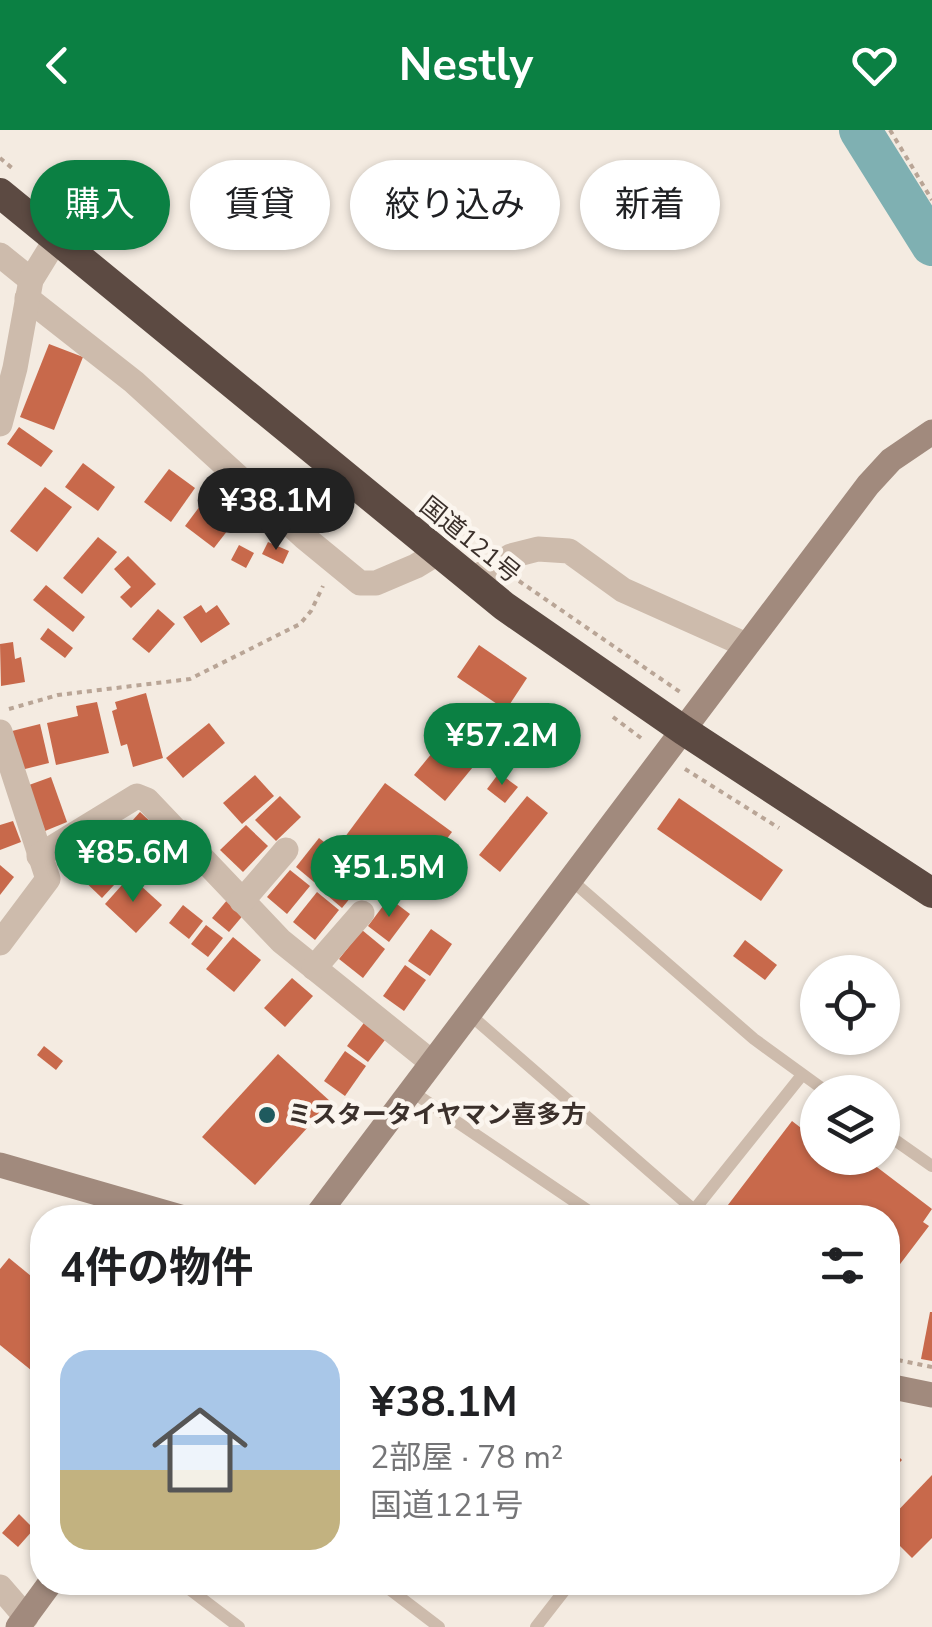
<!DOCTYPE html>
<html lang="ja">
<meta charset="utf-8">
<style>
:root{--surface:#fff;--page:#f6f6f6;--text:#202124;--muted:#757577;--line:#e0e0e0;--accent:#0b8043}
body{margin:0;font-family:"Nunito Sans","Noto Sans JP",sans-serif;background:var(--page);color:var(--text);height:100vh;display:flex;flex-direction:column;font-size:38px;white-space:nowrap}
*{box-sizing:border-box;margin:0}
p{font-size:32px;color:var(--muted)}
.icon{flex:none;width:55px;height:55px;fill:none;stroke:currentColor;stroke-width:2;stroke-linecap:round;stroke-linejoin:round}
.map{position:relative;flex:1;overflow:hidden}
.drawer{position:absolute;left:30px;top:1075px;width:870px;height:390px;display:flex;flex-direction:column;background:var(--surface);border-radius:40px;box-shadow:0 2px 8px #0004}
.drawer>*{flex:none}
.hud{position:absolute;left:30px;top:30px;width:872px;height:90px;display:flex;gap:20px}
.fabs{position:absolute;left:800px;top:825px;display:grid;gap:20px}
.fabs a{display:grid;place-items:center;width:100px;height:100px;border-radius:50%;background:var(--surface);box-shadow:0 2px 8px #0004;font-size:50px}
.price{position:absolute;translate:-50% -85px;padding:0 22px;border-radius:35px;background:var(--accent);color:#fff;font-size:32px;line-height:65px;filter:drop-shadow(0 2px 5px #0008)}
.price::after{content:'';position:absolute;left:50%;top:60px;width:30px;height:22px;margin-left:-15px;background:inherit;clip-path:polygon(0 0,100% 0,50% 100%)}
.price.selected{background:#222;color:#fff}
ul{padding:0;list-style:none}
li{display:flex;align-items:center;gap:30px;height:250px;padding:0 30px}
li+li{border-top:2px solid var(--line)}
li span{display:grid;place-items:center;flex:none;width:280px;height:200px;border-radius:30px;color:#555}
li>.icon{margin-inline-start:auto}
span .icon{width:120px;height:120px;fill:#fffc;stroke-width:1}
li b{font-size:42px}
h2{display:flex;justify-content:space-between;align-items:center;height:120px;padding:0 30px;font-size:42px}
.tag{padding:0 35px;border-radius:45px;background:var(--surface);box-shadow:0 2px 8px #0004;font-size:35px;line-height:90px}
.tag.selected{background:var(--accent);color:#fff}
header{display:flex;justify-content:space-between;align-items:center;height:130px;padding:0 30px;background:var(--accent);color:#fff;font-size:45px;font-weight:700}
.map>svg:first-child{display:block}
.lines{fill:none;stroke-linecap:round;stroke-linejoin:round}
.river{stroke:#7fb0b2;stroke-width:42}
.building{fill:#c8694b}
.path{stroke:#b9a596;stroke-width:4;stroke-dasharray:5 5;stroke-linecap:butt}
.lane{stroke:#cdbbac;stroke-width:12}
.street{stroke:#cdbbac;stroke-width:25}
.secondary{stroke:#a18a7d;stroke-width:25}
.highway{stroke:#5c4a42;stroke-width:30}
.poi-dot{fill:#1f5a5e;stroke:#fbf5ee;stroke-width:4}
.labels{text-anchor:middle;dominant-baseline:central;stroke-width:9;stroke-linejoin:round;paint-order:stroke}
.street-label{font-size:25px;fill:#3b302b;stroke:#fbf5ee}
.poi-label{font-size:25px;font-weight:bold;fill:#3b302b;stroke:#fbf5ee;text-anchor:start}
</style>
<header><svg class="icon" aria-label="back" viewBox="0 0 24 24"><path d="M15 5l-7 7 7 7"/></svg>Nestly<svg class="icon" aria-label="heart" viewBox="0 0 24 24"><path d="M12 20l-8-8c-3-5 5-10 8-4 3-6 11-1 8 4z"/></svg></header>
<div class="map">
<svg width="932" height="1497" viewBox="0 0 932 1497">
<rect width="100%" height="100%" fill="#f4ebe1"/>
<g class="lines">
<!-- river -->
<path class="river" d="M860,0L932,115"/>
</g>
<!-- building -->
<g class="building">
<path d="M49,214L83,227L54,300L20,287Z"/>
<path d="M19,297L53,321L41,337L7,314Z"/>
<path d="M83,333L115,357L98,381L65,357Z"/>
<path d="M169,339L195,358L171,392L144,372Z"/>
<path d="M45,357L72,377L37,422L10,401Z"/>
<path d="M209,364L238,387L214,418L185,396Z"/>
<path d="M98,407L117,422L82,464L63,448Z"/>
<path d="M268,412L289,421L283,434L262,424Z"/>
<path d="M239,415L254,423L246,438L231,430Z"/>
<path d="M128,426L156,454L131,478L120,467L131,457L114,439Z"/>
<path d="M46,455L85,487L73,502L33,470Z"/>
<path d="M201,475L206,483L217,475L230,494L201,513L183,487Z"/>
<path d="M158,479L175,494L149,523L132,509Z"/>
<path d="M48,498L73,518L65,528L40,509Z"/>
<path d="M13,512L15,529L21,527L25,552L1,556L0,514Z"/>
<path d="M479,515L527,548L506,580L457,547Z"/>
<path d="M146,563L163,628L133,637L127,614L121,616L112,581L117,579L115,572Z"/>
<path d="M97,572L109,623L56,635L47,593L78,586L76,576Z"/>
<path d="M473,574L505,600L493,616L460,590Z"/>
<path d="M209,593L225,613L183,648L166,628Z"/>
<path d="M40,594L49,633L21,640L12,601Z"/>
<path d="M451,600L482,626L445,671L414,645Z"/>
<path d="M499,643L518,657L505,673L487,659Z"/>
<path d="M255,645L274,666L242,694L223,673Z"/>
<path d="M51,647L67,692L45,701L29,655Z"/>
<path d="M385,653L452,702L405,765L339,715Z"/>
<path d="M280,666L301,687L276,711L255,690Z"/>
<path d="M527,666L548,683L500,742L479,725Z"/>
<path d="M679,668L783,740L761,771L657,699Z"/>
<path d="M140,682L167,707L137,740L110,716Z"/>
<path d="M13,691L21,712L0,720V695Z"/>
<path d="M246,695L268,716L243,742L220,720Z"/>
<path d="M319,708L338,723L314,752L296,737Z"/>
<path d="M103,718L127,741L102,768L78,745Z"/>
<path d="M176,718L189,731L169,751L156,739Z"/>
<path d="M344,733L365,750L342,778L321,760Z"/>
<path d="M0,735L14,747L0,765Z"/>
<path d="M290,740L310,756L287,784L267,767Z"/>
<path d="M130,746L162,775L136,803L105,774Z"/>
<path d="M317,762L339,780L315,810L293,792Z"/>
<path d="M389,768L410,784L389,812L368,796Z"/>
<path d="M228,769L245,783L229,802L212,788Z"/>
<path d="M183,775L203,791L189,809L169,793Z"/>
<path d="M206,795L223,808L208,827L191,814Z"/>
<path d="M431,799L452,814L430,846L408,831Z"/>
<path d="M362,800L385,819L363,848L339,829Z"/>
<path d="M233,807L261,830L234,862L206,839Z"/>
<path d="M745,810L777,835L765,850L733,826Z"/>
<path d="M405,835L426,850L404,881L383,866Z"/>
<path d="M292,848L313,866L285,897L264,878Z"/>
<path d="M366,890L388,906L368,932L347,916Z"/>
<path d="M44,916L63,931L56,940L37,925Z"/>
<path d="M345,921L366,936L345,966L324,951Z"/>
<path d="M278,924L331,972L255,1055L202,1007Z"/>
<path d="M792,991L818,1011V1028H839L846,1033L850,1028H865L932,1079L923,1092L929,1096L888,1150V1088H718Z"/>
<path d="M9,1128L42,1155V1249L0,1215V1139Z"/>
<path d="M930,1182H932V1231L921,1229Z"/>
<path d="M888,1316L902,1330L888,1345Z"/>
<path d="M932,1345V1408L912,1428L888,1404V1391Z"/>
<path d="M19,1384L34,1399L18,1417L2,1403Z"/>
</g>
<g class="lines">
<!-- path -->
<g class="path">
<path d="M890,0L932,70"/>
<path d="M0,28L12,38"/>
<path d="M519,451L680,562"/>
<path d="M9,579L58,565L190,549L300,494L311,481L323,456"/>
<path d="M613,587L645,611"/>
<path d="M685,639L779,698"/>
<path d="M888,1228L932,1237"/>
</g>
<!-- lane -->
<g class="lane">
<path d="M570,749L754,909L827,962"/>
<path d="M468,883L694,1080L802,945"/>
<path d="M417,965L599,1088"/>
<path d="M882,1001L932,1036"/>
<path d="M180,1452L239,1497"/>
<path d="M380,1452L439,1497"/>
<path d="M536,1497L571,1452"/>
</g>
<!-- street -->
<g class="street">
<path d="M0,125L31,150"/>
<path d="M27,168L134,252L304,407L360,453H376L416,436L439,422"/>
<path d="M0,294L15,238L31,150L55,111"/>
<path d="M472,450L511,426L538,419L569,421L623,460L746,515"/>
<path d="M0,602L48,749L0,813"/>
<path d="M39,726L137,666L147,670L281,811L430,931"/>
<path d="M242,771L286,720"/>
<path d="M314,838L362,783"/>
<path d="M0,1457L26,1487"/>
</g>
<!-- secondary -->
<g class="secondary">
<path d="M0,1035L184,1088"/>
<path d="M315,1088L868,355L891,330L932,302"/>
<path d="M888,1256L932,1265"/>
<path d="M18,1497L51,1452"/>
</g>
<!-- highway -->
<path class="highway" d="M0,63L504,476L683,600L932,763"/>
</g>
<!-- markers -->
<circle class="poi-dot" cx="267" cy="985" r="10"/>
<g class="labels">
<!-- street labels -->
<g class="street-label">
<text transform="translate(470 410) rotate(39)">国道121号</text>
</g>
<!-- poi labels -->
<g class="poi-label">
<text x="287" y="985">ミスタータイヤマン喜多方</text>
</g>
</g>
</svg>
<div class="fabs">
<a><svg class="icon" aria-label="locate" viewBox="0 0 24 24"><circle cx="12" cy="12" r="6"/><path d="M12 2v4M12 18v4M2 12h4M18 12h4"/></svg></a>
<a><svg class="icon" aria-label="layers" viewBox="0 0 24 24"><path d="M12 4l9 5-9 5-9-5zM3 14l9 5 9-5"/></svg></a>
</div>
<b class="price selected" style="left:276px;top:423px">¥38.1M</b>
<b class="price" style="left:502px;top:658px">¥57.2M</b>
<b class="price" style="left:133px;top:775px">¥85.6M</b>
<b class="price" style="left:389px;top:790px">¥51.5M</b>
<div class="hud">
<a class="tag selected">購入</a>
<a class="tag">賃貸</a>
<a class="tag">絞り込み</a>
<a class="tag">新着</a>
</div>
<section class="drawer">
<h2>4件の物件<svg class="icon" aria-label="filters" viewBox="0 0 24 24"><path d="M4 7h16M4 17h16"/><circle cx="9" cy="7" r="2"/><circle cx="15" cy="17" r="2"/></svg></h2>
<ul>
<li><span style="background:linear-gradient(#a9c7e8 60%,#c2b280 0)"><svg class="icon" aria-label="home" viewBox="0 0 24 24"><path d="M3 11l9-7 9 7M6 9v11h12V9"/></svg></span><div><b>¥38.1M</b><p>2部屋 · 78 m²</p><p>国道121号</p></div></li>
</ul>
</section>
</div>
